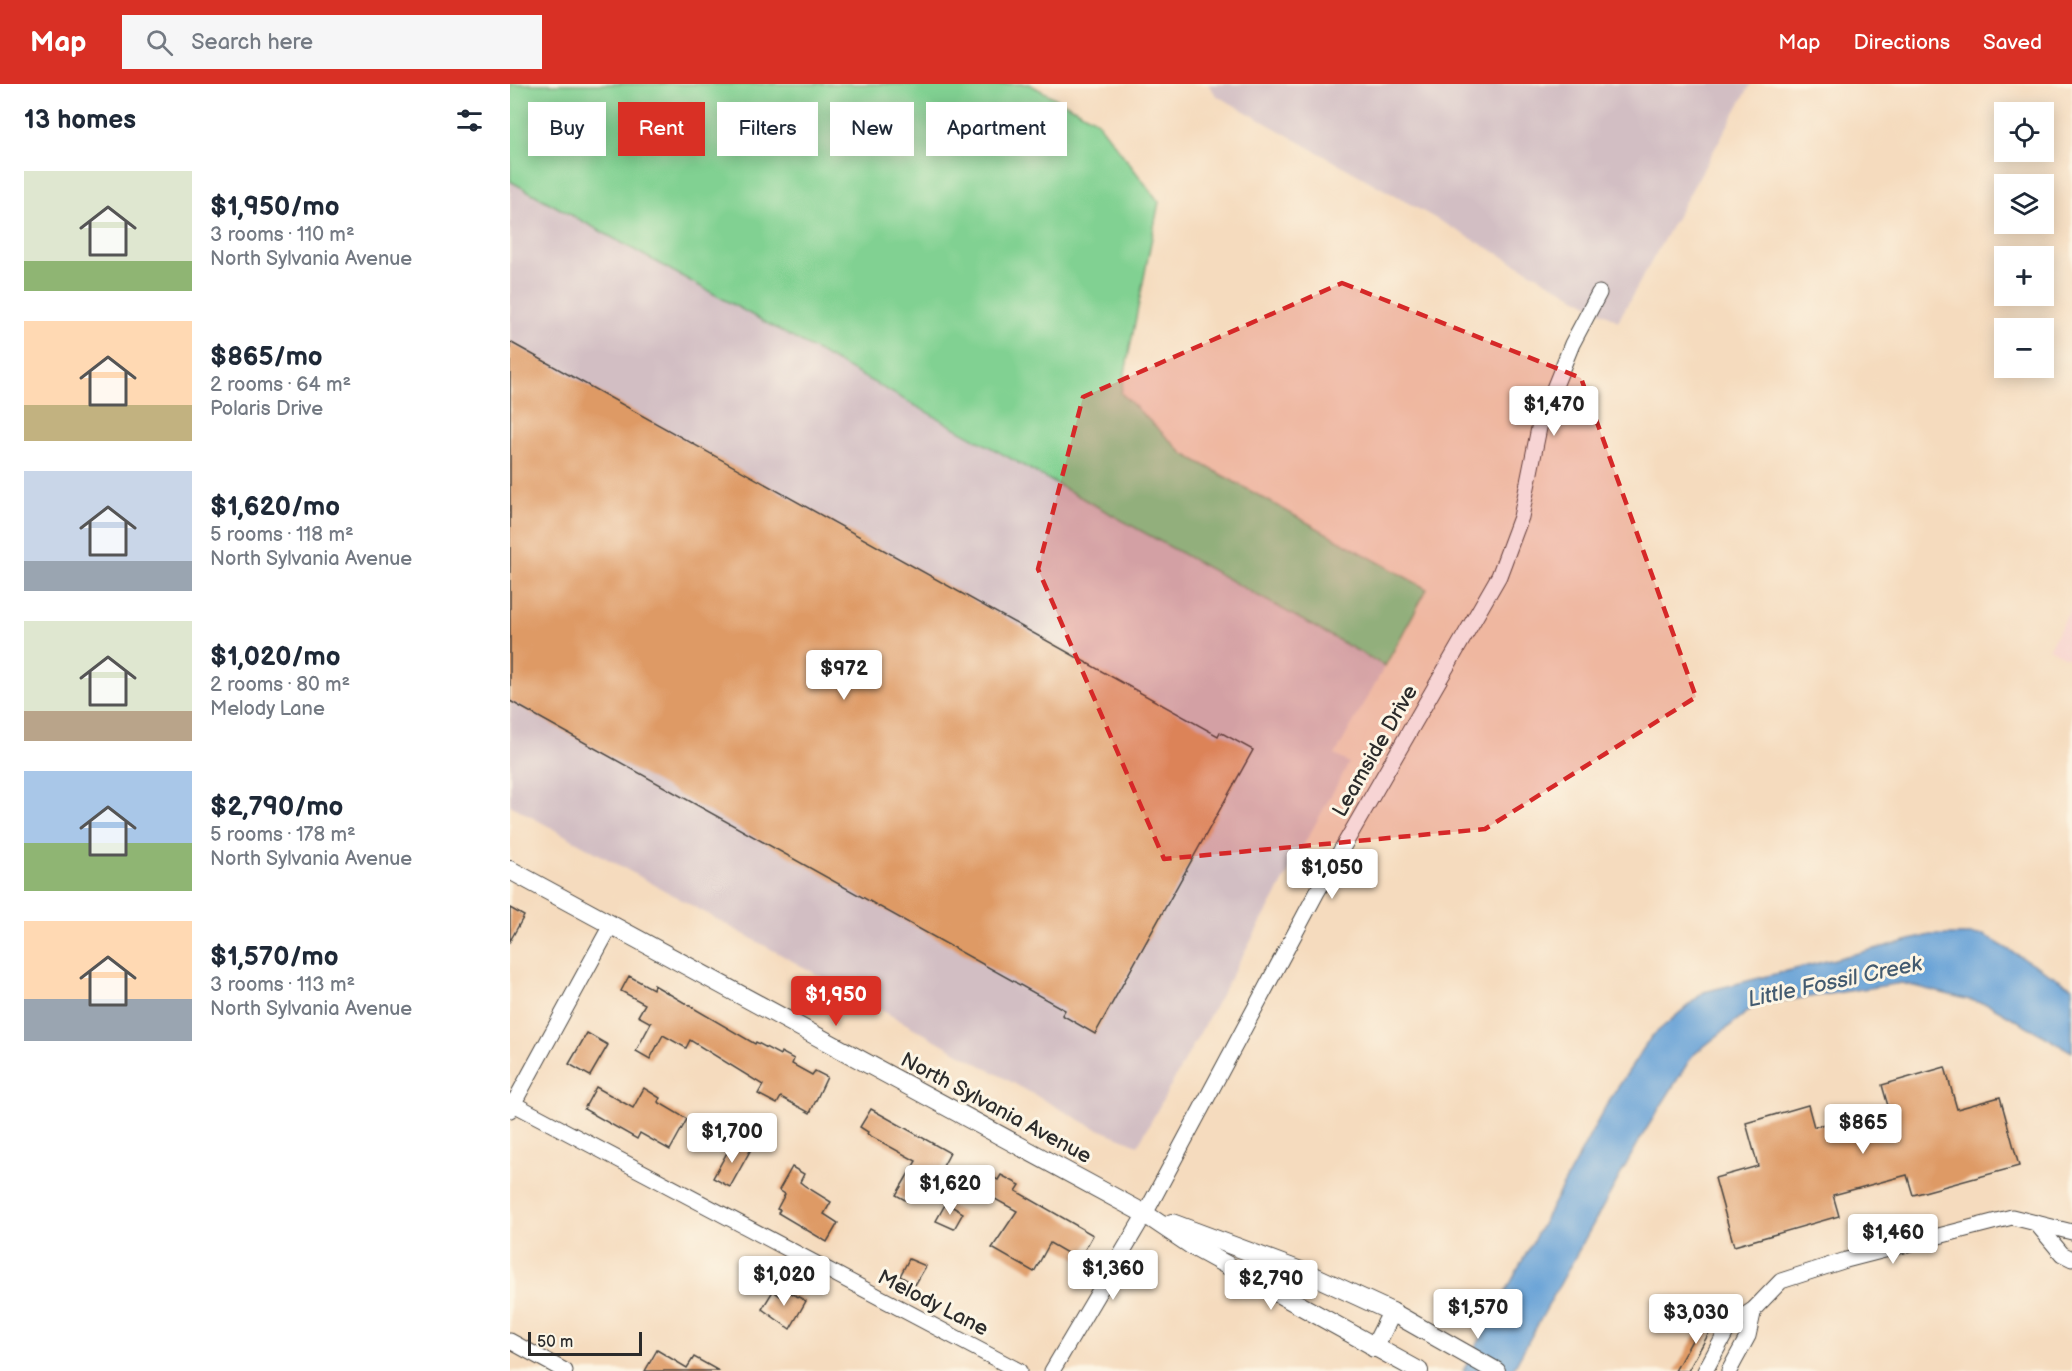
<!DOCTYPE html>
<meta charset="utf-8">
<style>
:root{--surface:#fff;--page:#f6f6f7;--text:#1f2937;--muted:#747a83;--accent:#d93025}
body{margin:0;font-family:"Balsamiq Sans",sans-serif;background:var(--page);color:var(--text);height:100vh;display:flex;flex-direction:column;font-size:22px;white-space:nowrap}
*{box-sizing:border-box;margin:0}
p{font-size:20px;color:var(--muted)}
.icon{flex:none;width:33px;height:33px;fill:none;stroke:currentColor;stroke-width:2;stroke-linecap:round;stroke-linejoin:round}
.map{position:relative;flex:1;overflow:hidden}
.panel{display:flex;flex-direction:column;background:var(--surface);width:510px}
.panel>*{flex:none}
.hud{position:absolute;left:18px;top:18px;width:570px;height:54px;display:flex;gap:12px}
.buttons{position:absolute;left:1484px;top:18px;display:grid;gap:12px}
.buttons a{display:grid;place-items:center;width:60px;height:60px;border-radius:0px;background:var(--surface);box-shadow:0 3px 15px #0003;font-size:30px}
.scale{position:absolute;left:18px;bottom:15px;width:114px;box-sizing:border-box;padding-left:6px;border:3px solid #2b2b2b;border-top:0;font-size:16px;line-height:21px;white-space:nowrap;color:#2b2b2b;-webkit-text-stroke:4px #fcf5e5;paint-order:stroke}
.price{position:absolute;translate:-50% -51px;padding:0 14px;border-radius:6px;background:#fff;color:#222;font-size:20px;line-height:39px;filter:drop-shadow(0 2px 3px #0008)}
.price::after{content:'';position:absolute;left:50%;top:36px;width:18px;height:14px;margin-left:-9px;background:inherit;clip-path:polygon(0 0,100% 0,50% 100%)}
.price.selected{background:var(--accent);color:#fff}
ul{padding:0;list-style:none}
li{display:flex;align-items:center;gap:18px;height:150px;padding:0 24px}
li span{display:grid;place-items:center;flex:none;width:168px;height:120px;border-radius:0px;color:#555}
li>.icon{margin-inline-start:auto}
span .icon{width:72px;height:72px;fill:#fffc;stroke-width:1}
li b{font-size:26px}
h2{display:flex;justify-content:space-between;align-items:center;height:72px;padding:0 24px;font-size:26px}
.chip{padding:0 21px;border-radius:0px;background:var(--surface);box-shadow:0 3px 15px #0003;font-size:21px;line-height:54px}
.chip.selected{background:var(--accent);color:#fff}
header{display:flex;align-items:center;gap:36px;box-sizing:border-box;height:84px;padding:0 30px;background:var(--accent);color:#fff}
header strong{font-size:28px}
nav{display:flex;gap:33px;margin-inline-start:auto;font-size:21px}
.search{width:420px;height:54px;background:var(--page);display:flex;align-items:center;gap:15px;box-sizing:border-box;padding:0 21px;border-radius:0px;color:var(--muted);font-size:22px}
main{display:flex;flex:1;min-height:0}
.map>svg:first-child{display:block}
.built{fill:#f7d0cc}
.industrial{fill:#d2bec3}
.green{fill:#81d192;stroke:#567e5e;stroke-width:1.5}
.water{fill:#68a2d7;stroke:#4a6681;stroke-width:1.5}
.building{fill:#de9a65}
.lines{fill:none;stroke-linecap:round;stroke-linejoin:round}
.minor-casing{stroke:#494541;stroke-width:17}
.tertiary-casing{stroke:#494541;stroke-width:20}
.minor{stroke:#fff;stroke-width:15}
.tertiary{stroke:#fff;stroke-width:18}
.marked{fill:#d62828;fill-opacity:0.2;stroke:#d62828;stroke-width:4.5;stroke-dasharray:12 8;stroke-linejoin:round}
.labels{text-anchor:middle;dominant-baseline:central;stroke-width:6;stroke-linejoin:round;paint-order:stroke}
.street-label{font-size:21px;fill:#2b2b2b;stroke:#fcf5e5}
.water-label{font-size:22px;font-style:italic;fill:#435b70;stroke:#fcf5e5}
</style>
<header>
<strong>Map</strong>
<div class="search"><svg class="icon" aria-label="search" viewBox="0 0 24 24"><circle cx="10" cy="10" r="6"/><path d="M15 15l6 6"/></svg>Search here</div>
<nav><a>Map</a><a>Directions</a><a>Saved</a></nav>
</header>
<main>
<section class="panel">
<h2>13 homes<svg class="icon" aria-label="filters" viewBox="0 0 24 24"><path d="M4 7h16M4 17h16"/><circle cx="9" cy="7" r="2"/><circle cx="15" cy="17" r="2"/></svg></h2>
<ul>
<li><span style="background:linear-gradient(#dfe7d0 75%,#8fb573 0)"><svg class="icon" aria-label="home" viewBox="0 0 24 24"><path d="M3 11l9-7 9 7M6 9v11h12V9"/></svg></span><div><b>$1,950/mo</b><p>3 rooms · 110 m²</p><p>North Sylvania Avenue</p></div></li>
<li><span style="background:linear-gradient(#ffd9b3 70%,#c2b280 0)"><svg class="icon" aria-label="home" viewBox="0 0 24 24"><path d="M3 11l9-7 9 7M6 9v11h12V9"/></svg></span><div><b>$865/mo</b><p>2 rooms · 64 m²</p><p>Polaris Drive</p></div></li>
<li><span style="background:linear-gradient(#c9d6e8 75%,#9aa5b1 0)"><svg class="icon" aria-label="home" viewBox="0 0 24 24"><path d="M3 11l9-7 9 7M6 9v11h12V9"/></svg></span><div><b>$1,620/mo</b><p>5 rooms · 118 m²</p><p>North Sylvania Avenue</p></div></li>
<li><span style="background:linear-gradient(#dfe7d0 75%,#b9a48a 0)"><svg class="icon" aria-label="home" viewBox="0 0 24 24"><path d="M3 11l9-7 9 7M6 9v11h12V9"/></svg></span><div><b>$1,020/mo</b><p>2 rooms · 80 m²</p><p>Melody Lane</p></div></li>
<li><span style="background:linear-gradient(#a9c7e8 60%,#8fb573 0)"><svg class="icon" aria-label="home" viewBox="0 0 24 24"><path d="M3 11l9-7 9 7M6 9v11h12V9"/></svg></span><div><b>$2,790/mo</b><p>5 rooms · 178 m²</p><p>North Sylvania Avenue</p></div></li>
<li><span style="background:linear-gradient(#ffd9b3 65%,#9aa5b1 0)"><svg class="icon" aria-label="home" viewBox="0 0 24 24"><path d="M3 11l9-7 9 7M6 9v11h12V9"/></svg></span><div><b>$1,570/mo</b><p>3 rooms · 113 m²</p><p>North Sylvania Avenue</p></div></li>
</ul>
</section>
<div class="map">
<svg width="1562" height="1287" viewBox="0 0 1562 1287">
<rect width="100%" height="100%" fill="#fcf5e5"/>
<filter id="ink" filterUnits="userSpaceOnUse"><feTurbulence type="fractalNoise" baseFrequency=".0167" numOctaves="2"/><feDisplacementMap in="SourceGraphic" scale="12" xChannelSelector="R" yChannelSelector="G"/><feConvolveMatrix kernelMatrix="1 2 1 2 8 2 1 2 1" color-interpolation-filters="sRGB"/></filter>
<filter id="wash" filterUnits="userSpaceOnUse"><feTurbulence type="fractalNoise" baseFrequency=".008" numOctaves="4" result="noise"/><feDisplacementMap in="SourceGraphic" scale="24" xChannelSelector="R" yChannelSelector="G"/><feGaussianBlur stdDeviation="1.35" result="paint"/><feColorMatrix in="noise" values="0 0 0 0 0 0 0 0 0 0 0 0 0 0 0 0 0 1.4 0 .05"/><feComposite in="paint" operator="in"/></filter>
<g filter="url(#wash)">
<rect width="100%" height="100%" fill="#f5dbbe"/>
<!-- built -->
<path class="built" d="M1562,523V577L1539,564Z"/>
<!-- industrial -->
<g class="industrial">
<path d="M698,0H1241L1108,237L706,11Z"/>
<path d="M0,97L875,582L825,671L839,679L628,1061L581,1042L0,721Z"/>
</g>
<!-- green -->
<path class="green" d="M0,0H519L586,36L649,118L611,309L674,370L917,505L875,582L0,97Z"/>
<!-- water -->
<path class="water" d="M1420,851H1474L1562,903V968L1480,921L1392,899L1246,921L1182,972L1132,1052L1002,1287H953L1097,1020L1141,953L1194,908Z"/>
<g id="blocks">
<!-- building -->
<g class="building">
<path d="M0,258L708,652L710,648L743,666L585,950L552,931L555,926L0,617Z"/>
<path d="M0,824L14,832L0,857Z"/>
<path d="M119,892L143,905L144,901L245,960L246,958L270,971L271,968L284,975L282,980L302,991L305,987L317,993L300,1029L271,1013L267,1020L248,1010L253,1001L180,956L176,964L153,951L140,975L126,967L141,939L128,932L135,920L111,907Z"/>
<path d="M77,949L98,961L80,992L59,980Z"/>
<path d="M1435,983L1447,1025L1490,1013L1509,1082L1403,1111L1397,1091L1323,1111L1329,1132L1224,1162L1205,1094L1248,1082L1236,1039L1298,1021L1304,1043L1378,1022L1372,1001Z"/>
<path d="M86,1003L123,1024L134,1004L150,1014L148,1018L177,1035L160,1066L130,1049L127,1055L74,1025Z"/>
<path d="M361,1025L440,1069L431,1086L425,1083L422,1089L415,1085L397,1117L386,1111L406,1077L357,1050L358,1048L350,1043Z"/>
<path d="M224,1056L241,1065L220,1103L203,1094Z"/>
<path d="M282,1083L294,1090L290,1098L295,1102L321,1118L314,1130L328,1139L317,1158L268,1129L270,1126L267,1125L275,1110L269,1106Z"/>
<path d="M491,1091L510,1101L506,1107L583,1151L569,1176L540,1159L524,1188L482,1164L507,1127L474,1109L482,1093L488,1096Z"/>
<path d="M436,1119L453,1129L444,1145L426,1137Z"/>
<path d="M399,1175L416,1182L405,1201L390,1192Z"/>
<path d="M274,1205L296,1217L280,1245L252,1225L263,1207L270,1212Z"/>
<path d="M1195,1233L1205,1238L1178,1287H1165Z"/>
<path d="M147,1266L177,1284L184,1273L209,1287H135Z"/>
</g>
</g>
</g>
<g filter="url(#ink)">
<use href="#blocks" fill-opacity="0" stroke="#494541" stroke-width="1.5"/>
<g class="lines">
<defs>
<g id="minor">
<path d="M0,1018L509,1287"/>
<path d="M0,1026L101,841"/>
<path d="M1526,1139L1552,1170L1562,1175"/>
<path d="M0,1257L55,1287"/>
<path d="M542,1287L635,1130L807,808L989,492L1011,433L1030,339L1062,260L1089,209"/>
<path d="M1195,1287L1220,1241L1244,1225L1271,1197L1336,1176L1502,1133L1562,1148"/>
<path d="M1219,1287L1238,1252L1244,1225"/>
</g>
<g id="tertiary">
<path d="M0,786L635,1130L684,1163L909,1287"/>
<path d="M662,1139L804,1192L882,1228L986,1287"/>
<path d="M864,1264L882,1228"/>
</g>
</defs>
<!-- minor casing -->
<use href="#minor" class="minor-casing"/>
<!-- tertiary casing -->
<use href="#tertiary" class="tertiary-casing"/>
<!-- minor -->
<use href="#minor" class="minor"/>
<!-- tertiary -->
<use href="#tertiary" class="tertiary"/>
</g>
</g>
<!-- marked area -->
<path class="marked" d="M832,199L1071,294L1186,613L975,745L654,775L528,485L573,313Z"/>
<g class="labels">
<!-- street labels -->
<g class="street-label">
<text transform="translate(865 667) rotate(-60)">Leamside Drive</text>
<text transform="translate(486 1024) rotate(28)">North Sylvania Avenue</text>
<text transform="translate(423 1219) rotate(27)">Melody Lane</text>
</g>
<!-- water labels -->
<g class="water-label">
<text transform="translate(1325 898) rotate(-12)">Little Fossil Creek</text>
</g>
</g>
</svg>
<div class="buttons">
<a><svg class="icon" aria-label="locate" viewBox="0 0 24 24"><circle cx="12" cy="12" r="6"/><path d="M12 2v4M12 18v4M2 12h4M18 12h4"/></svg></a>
<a><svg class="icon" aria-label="layers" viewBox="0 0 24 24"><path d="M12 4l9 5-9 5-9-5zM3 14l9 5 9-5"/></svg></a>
<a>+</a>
<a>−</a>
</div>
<div class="scale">50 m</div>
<b class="price" style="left:1044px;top:353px">$1,470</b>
<b class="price" style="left:334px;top:617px">$972</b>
<b class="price" style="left:822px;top:816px">$1,050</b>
<b class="price selected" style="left:326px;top:943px">$1,950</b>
<b class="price" style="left:1353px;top:1071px">$865</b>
<b class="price" style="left:222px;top:1080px">$1,700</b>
<b class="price" style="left:440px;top:1132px">$1,620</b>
<b class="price" style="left:1383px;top:1181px">$1,460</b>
<b class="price" style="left:603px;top:1217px">$1,360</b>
<b class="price" style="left:274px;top:1223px">$1,020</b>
<b class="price" style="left:761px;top:1227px">$2,790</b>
<b class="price" style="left:968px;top:1256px">$1,570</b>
<b class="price" style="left:1186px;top:1261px">$3,030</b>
<div class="hud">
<a class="chip">Buy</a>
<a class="chip selected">Rent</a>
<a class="chip">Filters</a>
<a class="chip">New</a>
<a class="chip">Apartment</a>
</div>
</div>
</main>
